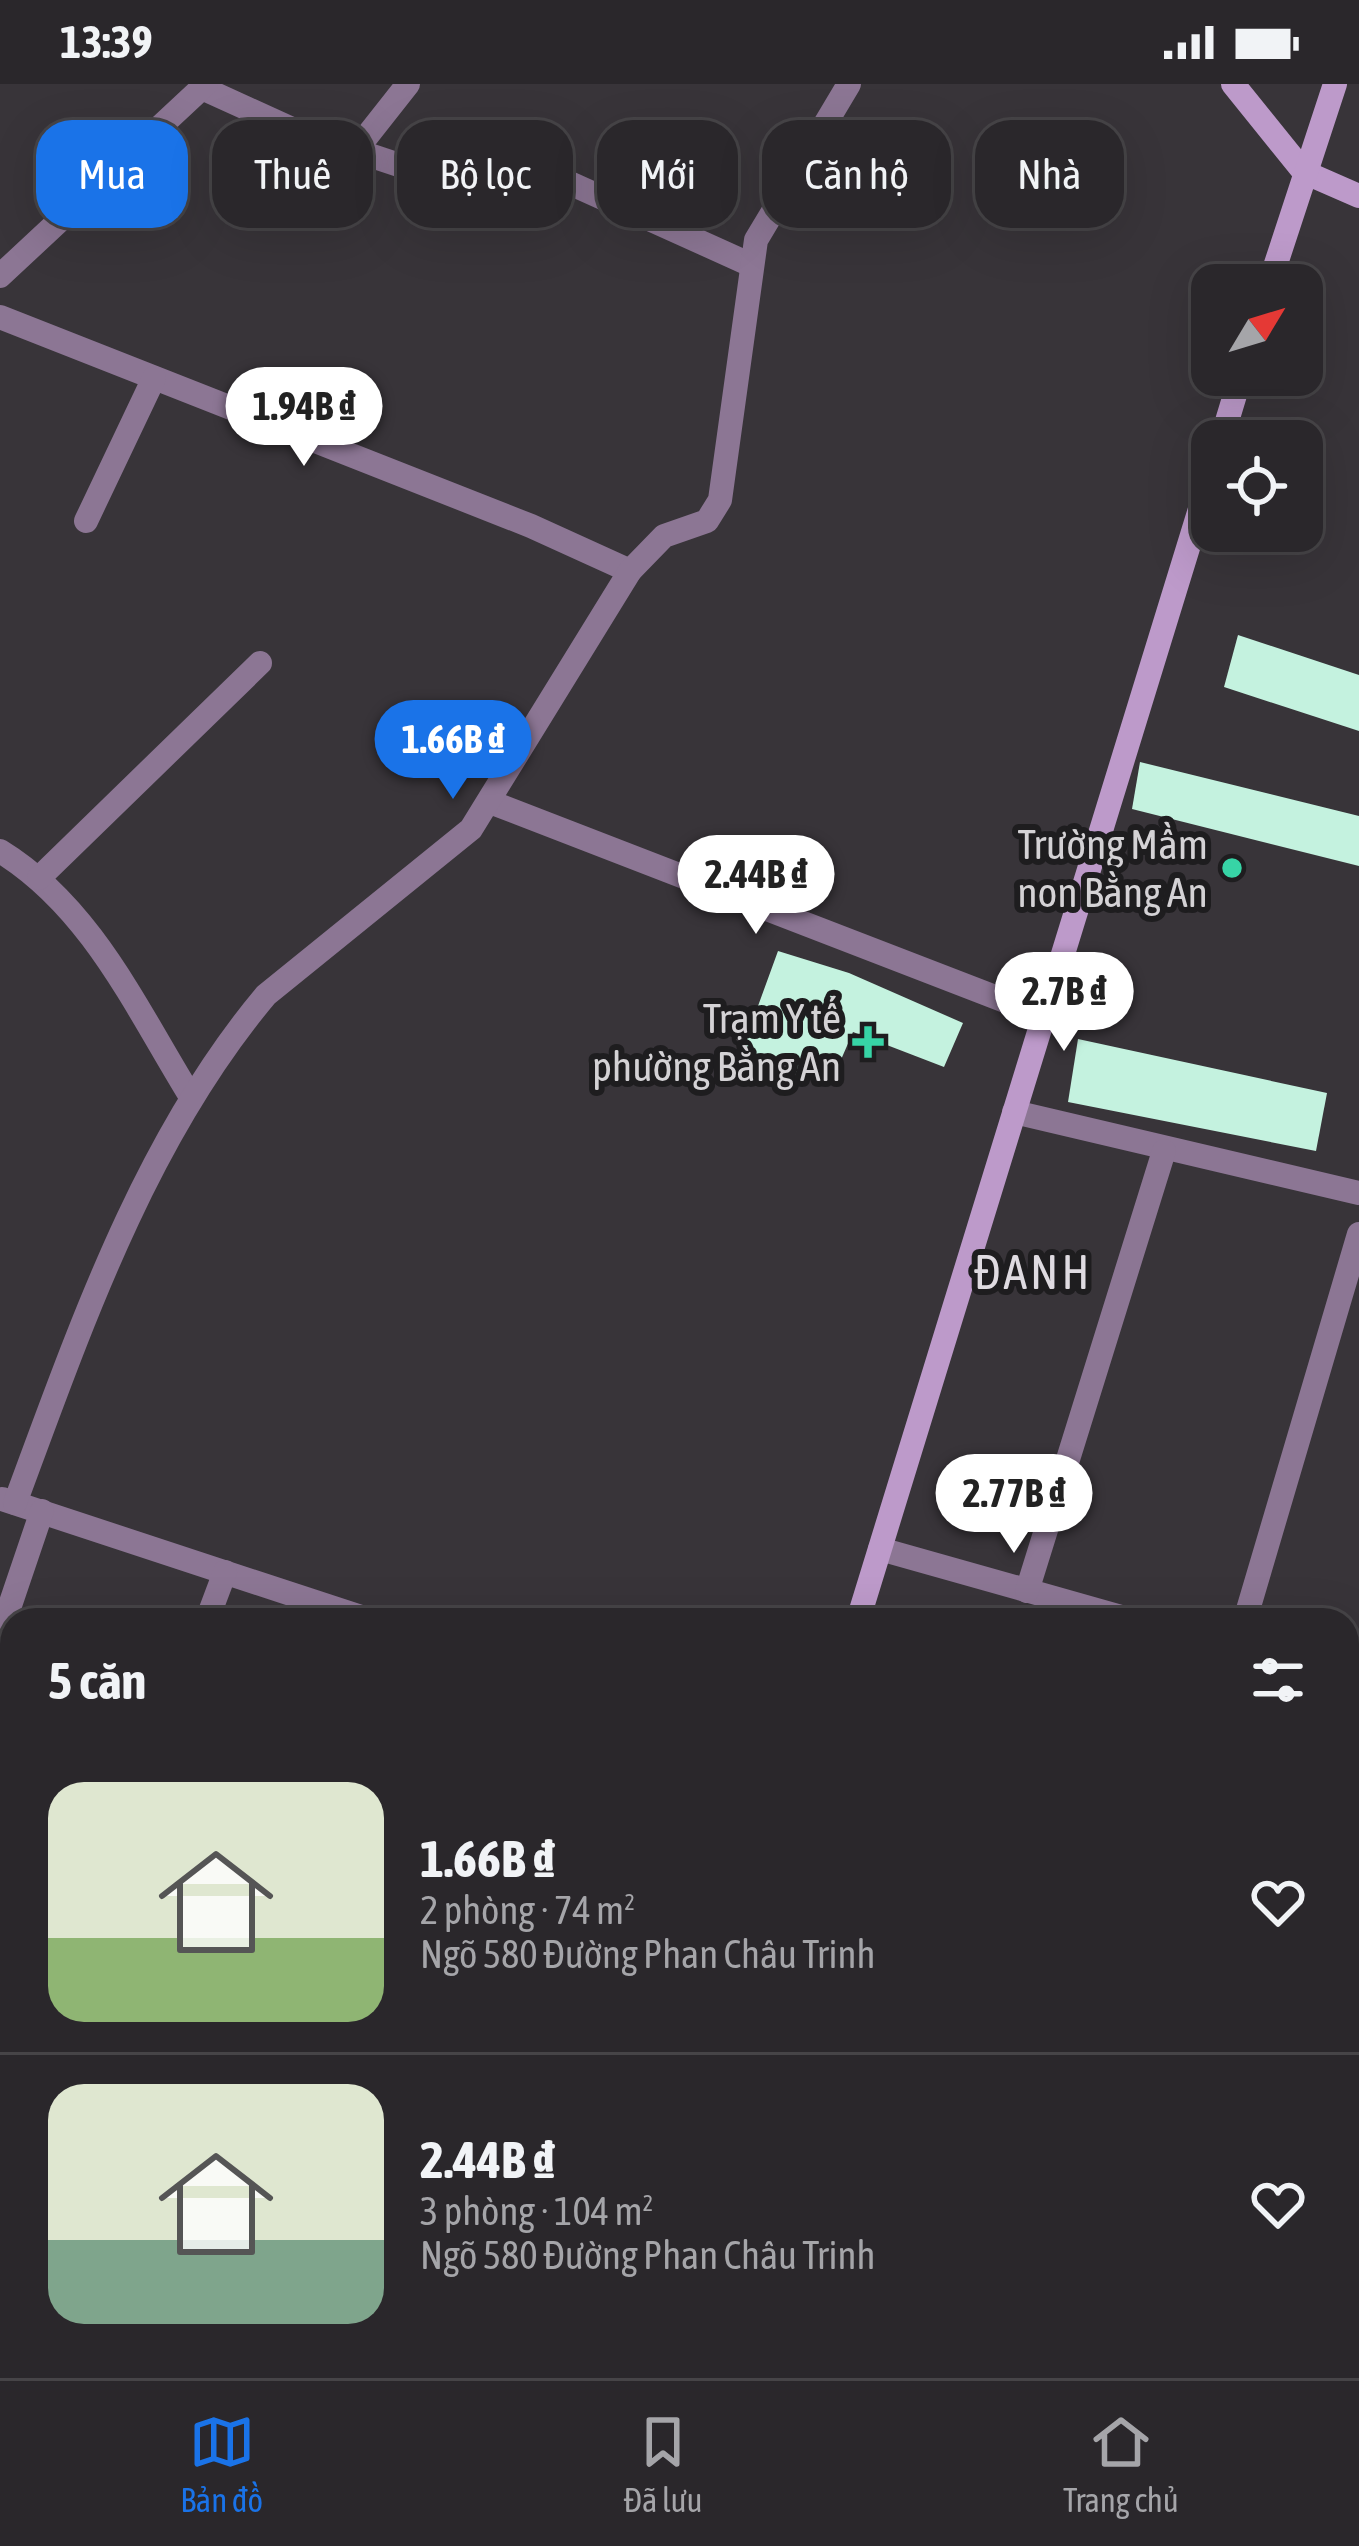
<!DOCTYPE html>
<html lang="vi">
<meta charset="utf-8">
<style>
:root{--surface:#2a272b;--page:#363337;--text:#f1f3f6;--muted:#a5a5a9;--line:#464447;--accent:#1a73e8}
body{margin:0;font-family:"Asap Condensed",sans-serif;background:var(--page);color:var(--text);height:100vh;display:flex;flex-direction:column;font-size:45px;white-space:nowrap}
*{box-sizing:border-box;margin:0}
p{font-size:39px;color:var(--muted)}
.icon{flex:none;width:66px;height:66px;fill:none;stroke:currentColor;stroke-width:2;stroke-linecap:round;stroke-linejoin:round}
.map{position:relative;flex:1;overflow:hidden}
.side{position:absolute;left:0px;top:1524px;width:1359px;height:771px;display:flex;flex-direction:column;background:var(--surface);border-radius:36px 36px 0 0;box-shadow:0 12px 48px #0002,0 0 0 3px var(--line)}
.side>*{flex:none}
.hud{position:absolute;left:36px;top:36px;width:1287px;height:108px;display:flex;gap:24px}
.needle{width:78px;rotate:52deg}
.buttons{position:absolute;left:1191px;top:180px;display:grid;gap:24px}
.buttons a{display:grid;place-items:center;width:132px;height:132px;border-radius:24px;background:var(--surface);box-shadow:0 12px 48px #0002,0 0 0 3px var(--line);font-size:60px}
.price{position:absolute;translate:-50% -102px;padding:0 27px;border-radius:42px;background:#fff;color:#222;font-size:39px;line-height:78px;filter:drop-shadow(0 3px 6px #0008)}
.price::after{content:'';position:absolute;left:50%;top:72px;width:36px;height:27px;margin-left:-18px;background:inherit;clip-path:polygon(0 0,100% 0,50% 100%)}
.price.selected{background:var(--accent);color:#fff}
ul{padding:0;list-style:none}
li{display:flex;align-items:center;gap:36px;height:300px;padding:0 48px}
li+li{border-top:3px solid var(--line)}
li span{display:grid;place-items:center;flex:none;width:336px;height:240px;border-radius:36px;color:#555}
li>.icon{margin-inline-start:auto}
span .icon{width:144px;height:144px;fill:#fffc;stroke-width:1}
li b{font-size:51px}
h2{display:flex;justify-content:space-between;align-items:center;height:144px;padding:0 48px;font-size:51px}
.chip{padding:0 42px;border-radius:36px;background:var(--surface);box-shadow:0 12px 48px #0002,0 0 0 3px var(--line);font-size:42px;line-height:108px}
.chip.selected{background:var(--accent);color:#fff}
.status{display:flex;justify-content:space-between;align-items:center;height:84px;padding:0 60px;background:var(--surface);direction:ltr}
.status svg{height:33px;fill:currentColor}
.dock{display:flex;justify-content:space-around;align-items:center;height:168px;border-top:3px solid var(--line);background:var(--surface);font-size:33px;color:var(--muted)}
.dock a{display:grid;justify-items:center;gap:6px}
.dock .selected{color:var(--accent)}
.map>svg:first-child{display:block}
.building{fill:#c4f2df}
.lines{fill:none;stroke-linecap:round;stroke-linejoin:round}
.street{stroke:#8c7694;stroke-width:24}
.secondary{stroke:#bd9aca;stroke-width:24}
.poi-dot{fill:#37d4a6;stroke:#1e1d1f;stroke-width:4.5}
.labels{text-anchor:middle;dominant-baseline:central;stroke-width:12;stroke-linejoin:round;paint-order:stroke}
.poi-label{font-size:42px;fill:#d4d2d5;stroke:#1e1d1f;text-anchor:end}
.quarter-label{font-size:48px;letter-spacing:3px;fill:#dfdbe1;stroke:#1e1d1f}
</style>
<div class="status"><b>13:39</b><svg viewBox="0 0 49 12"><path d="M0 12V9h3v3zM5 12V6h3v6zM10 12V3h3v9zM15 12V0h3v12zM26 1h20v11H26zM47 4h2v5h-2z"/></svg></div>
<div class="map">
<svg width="1359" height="2294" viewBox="0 0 1359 2294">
<rect width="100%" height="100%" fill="#383439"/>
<!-- building -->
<g class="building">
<path d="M1238,551L1359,591V647L1224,603Z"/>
<path d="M1140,678L1359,732V782L1132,725Z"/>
<path d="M778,867L849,889L963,939L944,983L853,948L830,1001L791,986L794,981L742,966Z"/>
<path d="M1078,955L1327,1009L1316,1067L1068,1018Z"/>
</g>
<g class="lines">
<!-- street -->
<g class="street">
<path d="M202,4L294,46L408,84L446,88L468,74L503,69L749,180"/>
<path d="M356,66L408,0"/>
<path d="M0,192L206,0"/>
<path d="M0,233L531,442L630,487"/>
<path d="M86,437L154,294"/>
<path d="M490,718L1044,932"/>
<path d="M0,767C91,823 136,924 191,1013"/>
<path d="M39,794L260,579"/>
<path d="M1014,1028L1359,1109"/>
<path d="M2,1415L370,1536"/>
<path d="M15,1419C80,1244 144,1056 266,911L471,745L630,487L664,452L707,437L720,416L756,156L849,0"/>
<path d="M880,1465L1132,1536"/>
<path d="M1027,1507L1164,1067"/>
<path d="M207,1536L225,1488"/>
<path d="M1245,1536L1359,1150"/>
<path d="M0,1551L42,1427"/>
<path d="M1347,1594L1359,1597"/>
<path d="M0,2155L12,2159"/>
<path d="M1338,2283L1346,2294"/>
<path d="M124,2294L127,2283"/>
<path d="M1045,2294L1050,2283"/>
<path d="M1310,2294L1320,2283"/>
</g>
<!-- secondary -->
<g class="secondary">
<path d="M1233,0L1304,88L1359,112"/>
<path d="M1269,201L1335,0"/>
<path d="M1221,357L1241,291"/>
<path d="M858,1536L1212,386"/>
<path d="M672,2294L675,2283"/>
</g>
</g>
<!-- markers -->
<g class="poi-dot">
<circle cx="1232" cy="784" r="12"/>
<path d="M862 940h12v12h12v12h-12v12h-12v-12h-12v-12h12z"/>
</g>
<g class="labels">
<!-- poi labels -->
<g class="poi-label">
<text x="1208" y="760">Trường Mầm<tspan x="1208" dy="48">non Bằng An</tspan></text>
<text x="841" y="934">Trạm Y tế<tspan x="841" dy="48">phường Bằng An</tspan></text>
</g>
<!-- quarter labels -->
<g class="quarter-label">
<text x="1033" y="1187">ĐANH</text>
</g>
</g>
</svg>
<div class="buttons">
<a><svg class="needle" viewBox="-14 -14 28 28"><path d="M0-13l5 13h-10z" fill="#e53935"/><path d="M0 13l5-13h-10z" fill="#a5a5a9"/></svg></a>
<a><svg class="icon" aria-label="locate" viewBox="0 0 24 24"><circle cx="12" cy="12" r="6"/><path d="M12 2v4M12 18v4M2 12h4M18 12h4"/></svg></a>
</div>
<b class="price" style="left:304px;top:385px">1.94B ₫</b>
<b class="price selected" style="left:453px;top:718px">1.66B ₫</b>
<b class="price" style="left:756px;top:853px">2.44B ₫</b>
<b class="price" style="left:1064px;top:970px">2.7B ₫</b>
<b class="price" style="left:1014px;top:1472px">2.77B ₫</b>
<div class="hud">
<a class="chip selected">Mua</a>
<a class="chip">Thuê</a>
<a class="chip">Bộ lọc</a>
<a class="chip">Mới</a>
<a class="chip">Căn hộ</a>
<a class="chip">Nhà</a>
</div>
<section class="side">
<h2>5 căn<svg class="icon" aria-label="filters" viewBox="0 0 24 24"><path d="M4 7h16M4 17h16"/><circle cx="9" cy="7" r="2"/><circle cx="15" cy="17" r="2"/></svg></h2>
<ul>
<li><span style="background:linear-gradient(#dfe7d0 65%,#8fb573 0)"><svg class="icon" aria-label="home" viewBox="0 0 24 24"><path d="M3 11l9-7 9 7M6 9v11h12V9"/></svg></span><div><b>1.66B ₫</b><p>2 phòng · 74 m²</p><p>Ngõ 580 Đường Phan Châu Trinh</p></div><svg class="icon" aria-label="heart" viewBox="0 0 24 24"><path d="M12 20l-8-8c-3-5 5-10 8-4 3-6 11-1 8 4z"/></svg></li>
<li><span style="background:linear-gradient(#dfe7d0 65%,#7fa58c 0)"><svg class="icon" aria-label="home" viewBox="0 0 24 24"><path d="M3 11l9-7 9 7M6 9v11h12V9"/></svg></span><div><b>2.44B ₫</b><p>3 phòng · 104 m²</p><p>Ngõ 580 Đường Phan Châu Trinh</p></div><svg class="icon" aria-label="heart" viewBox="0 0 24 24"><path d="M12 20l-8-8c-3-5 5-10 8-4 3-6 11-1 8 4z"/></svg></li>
</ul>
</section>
</div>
<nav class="dock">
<a class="selected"><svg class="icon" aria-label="map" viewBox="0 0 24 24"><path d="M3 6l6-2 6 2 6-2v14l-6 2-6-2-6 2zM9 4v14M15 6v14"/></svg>Bản đồ</a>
<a><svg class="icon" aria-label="saved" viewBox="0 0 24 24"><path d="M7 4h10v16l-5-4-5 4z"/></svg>Đã lưu</a>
<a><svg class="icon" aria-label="home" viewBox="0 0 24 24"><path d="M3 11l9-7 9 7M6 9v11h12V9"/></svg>Trang chủ</a>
</nav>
